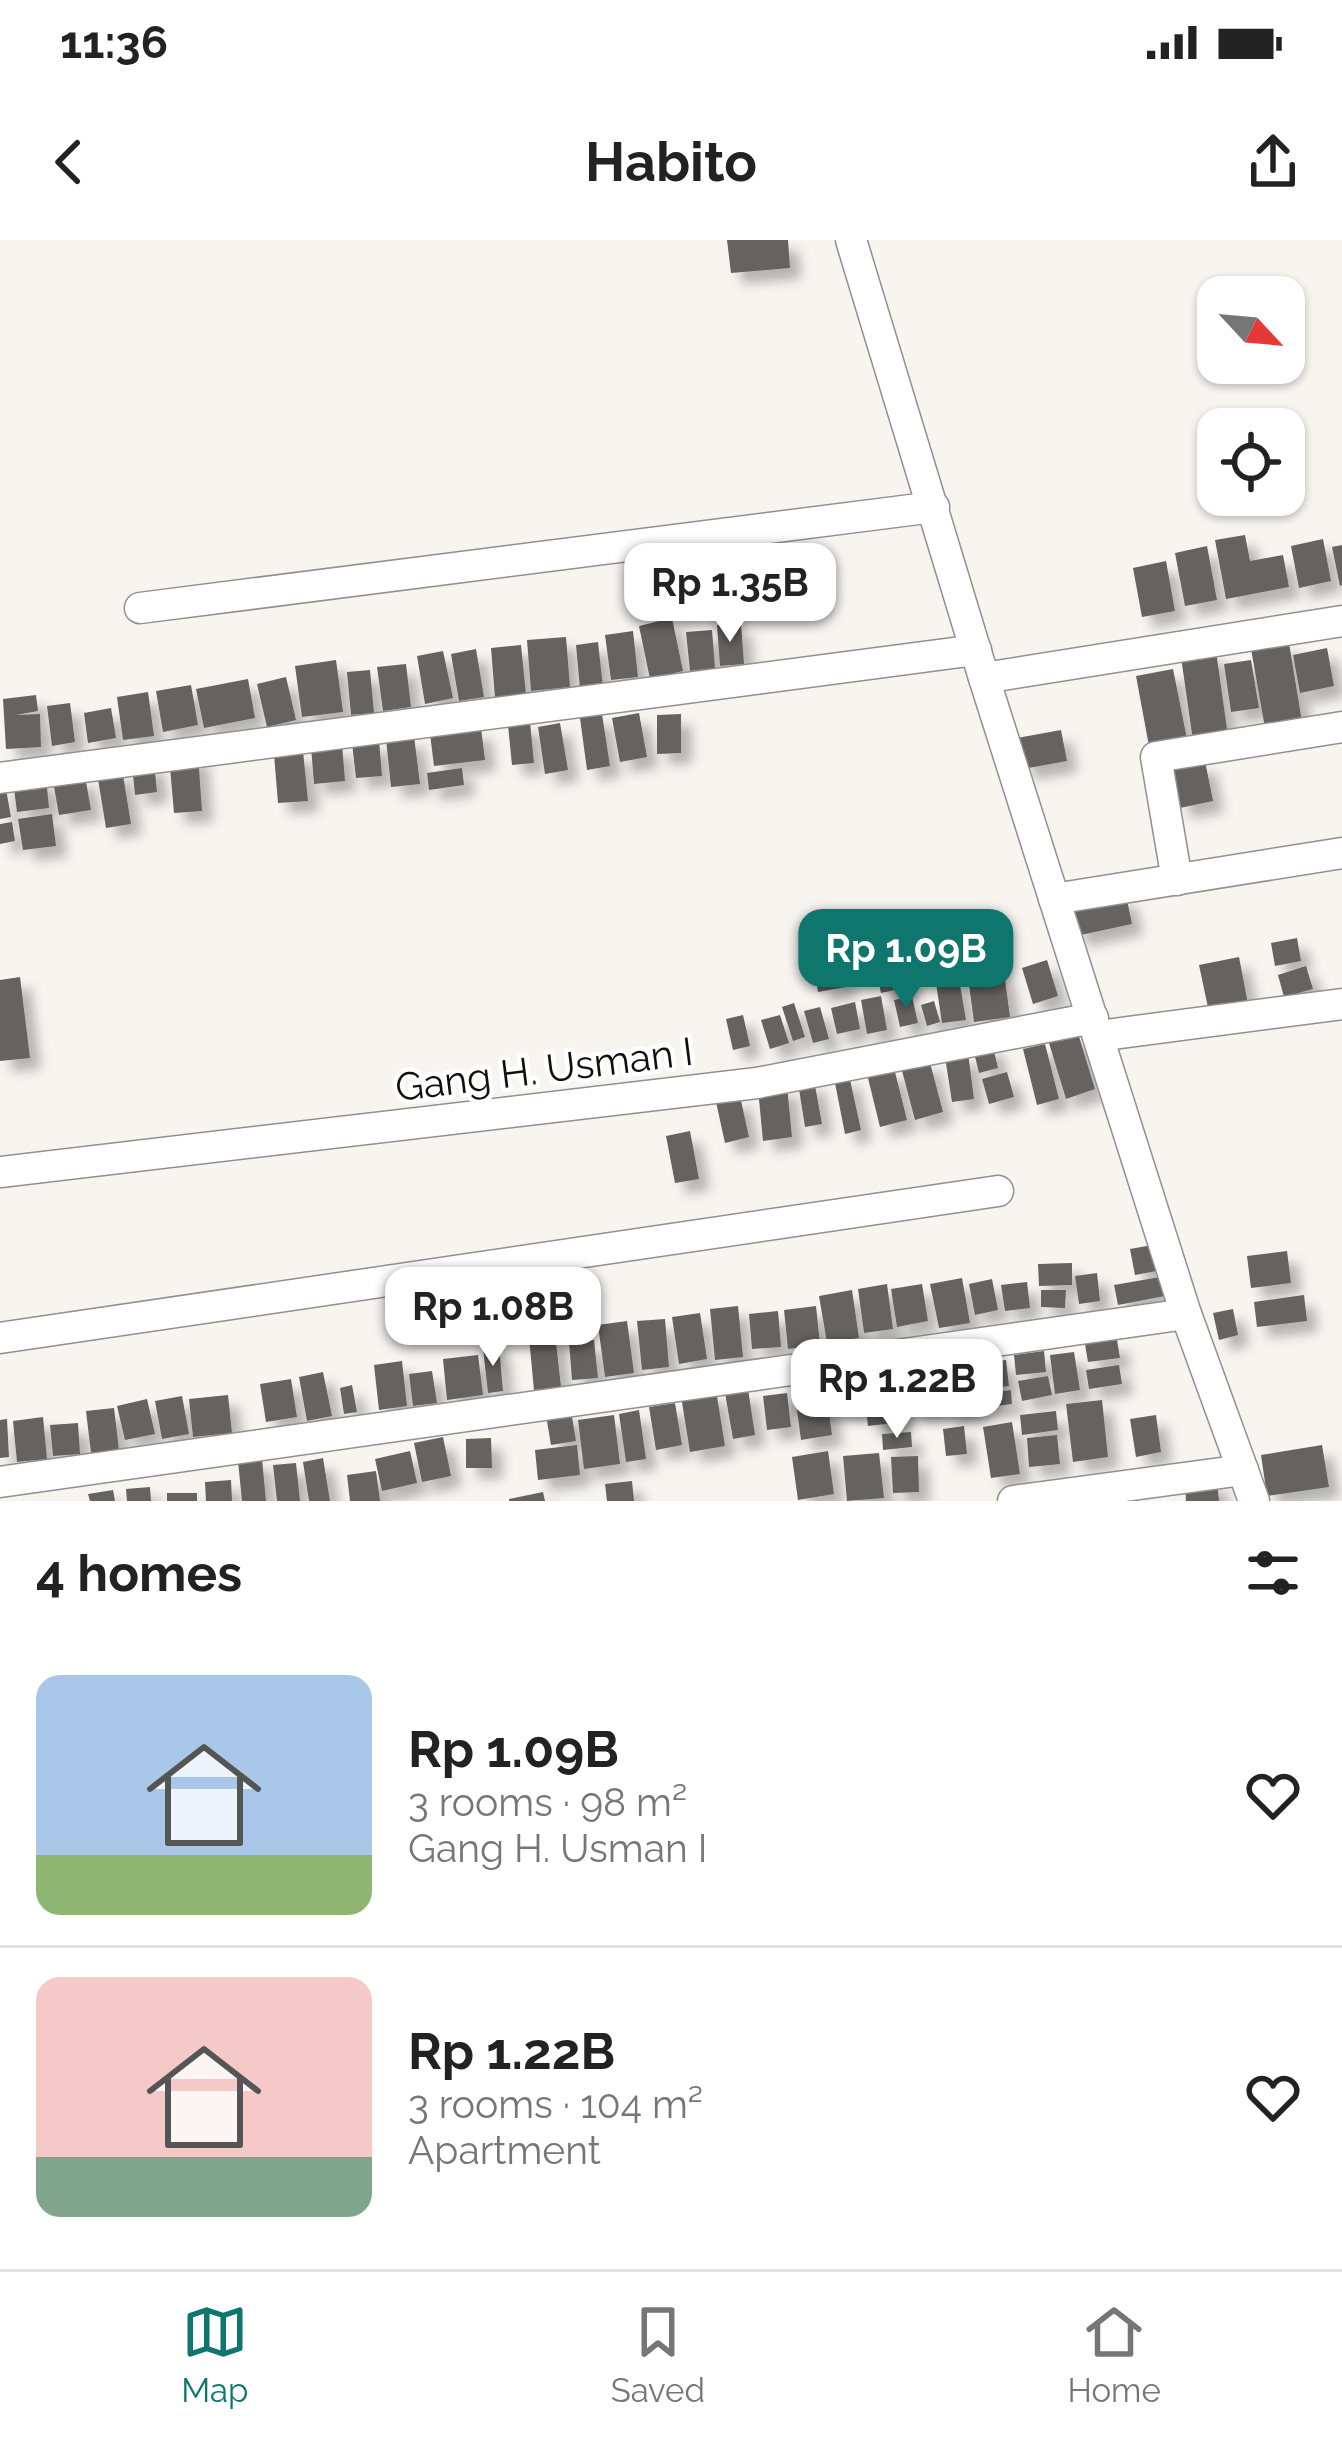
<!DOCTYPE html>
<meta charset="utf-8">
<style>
:root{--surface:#fff;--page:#f6f6f6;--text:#222;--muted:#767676;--line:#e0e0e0;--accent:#0f766e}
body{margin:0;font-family:Raleway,sans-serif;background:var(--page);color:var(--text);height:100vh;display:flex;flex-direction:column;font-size:45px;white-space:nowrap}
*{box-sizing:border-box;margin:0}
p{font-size:39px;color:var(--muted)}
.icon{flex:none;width:66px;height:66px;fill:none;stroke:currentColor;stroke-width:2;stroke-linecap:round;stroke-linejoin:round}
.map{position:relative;height:1261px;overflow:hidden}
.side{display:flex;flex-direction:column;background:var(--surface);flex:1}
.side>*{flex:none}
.needle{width:78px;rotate:116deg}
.controls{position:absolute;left:1197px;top:36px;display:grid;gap:24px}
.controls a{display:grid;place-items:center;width:108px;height:108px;border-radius:24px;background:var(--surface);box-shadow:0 3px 9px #0004;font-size:60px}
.price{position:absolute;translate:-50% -102px;padding:0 27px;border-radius:24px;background:#fff;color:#222;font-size:39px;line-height:78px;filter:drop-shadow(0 3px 6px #0008)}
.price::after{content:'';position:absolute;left:50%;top:72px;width:36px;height:27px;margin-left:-18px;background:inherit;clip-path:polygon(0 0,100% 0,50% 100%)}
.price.active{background:var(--accent);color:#fff}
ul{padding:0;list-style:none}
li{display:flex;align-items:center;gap:36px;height:300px;padding:0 36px}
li+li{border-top:3px solid var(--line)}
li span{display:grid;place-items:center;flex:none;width:336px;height:240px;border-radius:24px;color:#555}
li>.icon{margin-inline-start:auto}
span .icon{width:144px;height:144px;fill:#fffc;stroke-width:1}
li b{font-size:51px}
h2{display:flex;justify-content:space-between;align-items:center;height:144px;padding:0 36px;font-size:51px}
.status{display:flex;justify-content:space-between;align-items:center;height:84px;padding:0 60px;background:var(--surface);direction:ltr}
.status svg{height:33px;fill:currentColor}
header{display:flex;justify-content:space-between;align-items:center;height:156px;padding:0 36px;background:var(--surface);font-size:54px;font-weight:700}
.tab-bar{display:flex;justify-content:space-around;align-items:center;height:168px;border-top:3px solid var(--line);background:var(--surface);font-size:33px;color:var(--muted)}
.tab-bar a{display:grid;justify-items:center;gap:6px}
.tab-bar .active{color:var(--accent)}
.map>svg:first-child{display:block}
.building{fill:#65625f;filter:url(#shadow)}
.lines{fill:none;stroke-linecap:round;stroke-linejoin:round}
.street-casing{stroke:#928f8c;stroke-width:33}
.street{stroke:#fff;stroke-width:30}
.labels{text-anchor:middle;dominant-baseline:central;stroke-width:9;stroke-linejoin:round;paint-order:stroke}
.street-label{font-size:39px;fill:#100f0e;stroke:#fff}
</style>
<div class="status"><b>11:36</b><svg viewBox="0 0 49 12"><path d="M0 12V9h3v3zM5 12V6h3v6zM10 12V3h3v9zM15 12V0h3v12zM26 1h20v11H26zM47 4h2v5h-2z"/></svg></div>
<header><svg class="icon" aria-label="back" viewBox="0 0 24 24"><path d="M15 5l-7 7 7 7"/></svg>Habito<svg class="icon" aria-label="share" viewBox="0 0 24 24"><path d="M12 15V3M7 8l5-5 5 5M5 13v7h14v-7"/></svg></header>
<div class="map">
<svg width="1342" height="1261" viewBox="0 0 1342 1261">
<defs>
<filter id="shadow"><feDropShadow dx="11" dy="11" stdDeviation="6" flood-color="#0004"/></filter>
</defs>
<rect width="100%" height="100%" fill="#f8f5f1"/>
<!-- building -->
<g class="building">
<path d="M727,0H788L790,28L731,33Z"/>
<path d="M1245,295L1250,321L1283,315L1289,347L1226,359L1215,300Z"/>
<path d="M1323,299L1331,341L1299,348L1291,306Z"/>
<path d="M1342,305V345L1340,346L1332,307Z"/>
<path d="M1207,306L1217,360L1185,366L1175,313Z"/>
<path d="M1166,321L1175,371L1142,377L1133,328Z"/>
<path d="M672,378L683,431L650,439L639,386Z"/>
<path d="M741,384L744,424L720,426L717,385Z"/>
<path d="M712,390L715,428L690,431L686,392Z"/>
<path d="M633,391L638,437L611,440L605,395Z"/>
<path d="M566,397L570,447L531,451L527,400Z"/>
<path d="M598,402L603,447L580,449L576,405Z"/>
<path d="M1289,403L1302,482L1265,488L1251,409Z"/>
<path d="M521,405L526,455L495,458L491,408Z"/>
<path d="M1327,408L1334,446L1300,453L1293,415Z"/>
<path d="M476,409L484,457L459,461L451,414Z"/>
<path d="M443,411L453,458L425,464L417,416Z"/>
<path d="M1216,411L1228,496L1193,501L1181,417Z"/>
<path d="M336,420L343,472L302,477L295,426Z"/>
<path d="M1251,420L1259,468L1231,472L1224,424Z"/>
<path d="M406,424L411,467L383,471L377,427Z"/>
<path d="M1173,429L1187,499L1149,506L1136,436Z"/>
<path d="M370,430L374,473L351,475L347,432Z"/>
<path d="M286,437L296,480L267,487L257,444Z"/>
<path d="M248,439L255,478L204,488L196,449Z"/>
<path d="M191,445L198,485L163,492L156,451Z"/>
<path d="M148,452L154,496L123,500L117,457Z"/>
<path d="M36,455L38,471L16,475L40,474L41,507L6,509L3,459Z"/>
<path d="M70,463L75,502L52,506L47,466Z"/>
<path d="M111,468L116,498L88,503L84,473Z"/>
<path d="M639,473L647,517L620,522L612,478Z"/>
<path d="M602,474L610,526L587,530L580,478Z"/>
<path d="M681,474V513L657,514V475Z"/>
<path d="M530,482L534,523L512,525L508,485Z"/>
<path d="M560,483L568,530L545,534L538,487Z"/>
<path d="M481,488L485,520L434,526L430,494Z"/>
<path d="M1061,490L1067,521L1023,529L1017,498Z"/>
<path d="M414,496L420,544L391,547L386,499Z"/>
<path d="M379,500L382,536L356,538L352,503Z"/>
<path d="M342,504L345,541L314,544L311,507Z"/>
<path d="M303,511L308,561L278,563L274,514Z"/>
<path d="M198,514L202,571L174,573L169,516Z"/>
<path d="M1205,521L1213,561L1180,568L1172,527Z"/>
<path d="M154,522L157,552L135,555L132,525Z"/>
<path d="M462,528L464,545L429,550L427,533Z"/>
<path d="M122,529L131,584L106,588L97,533Z"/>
<path d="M85,536L91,570L59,575L53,541Z"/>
<path d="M46,537L49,568L17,572L13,541Z"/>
<path d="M0,538H4L11,577L0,579Z"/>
<path d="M52,574L56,606L23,610L18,579Z"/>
<path d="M12,582L15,601L0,604V584Z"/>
<path d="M1126,655L1132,684L1076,696L1070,667Z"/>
<path d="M1297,698L1301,721L1275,726L1271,703Z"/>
<path d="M992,710L996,725L966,733L962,718Z"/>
<path d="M1239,717L1248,764L1209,772L1199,725Z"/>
<path d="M1047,720L1058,756L1033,764L1022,728Z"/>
<path d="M1306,726L1313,749L1284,757L1278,735Z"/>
<path d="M906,728L909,747L881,753L877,734Z"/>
<path d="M1004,732L1010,777L974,782L968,737Z"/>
<path d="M843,734L846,747L818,752L816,739Z"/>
<path d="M20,737L30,818L0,821V740Z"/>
<path d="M959,739L966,780L942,783L936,743Z"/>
<path d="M881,756L887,790L867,794L861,760Z"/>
<path d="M912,756L918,783L900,787L894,760Z"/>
<path d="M934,761L940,782L927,786L921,765Z"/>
<path d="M855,762L860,789L837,794L831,768Z"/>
<path d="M794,763L805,797L793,801L782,767Z"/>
<path d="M820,767L829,799L813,803L804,771Z"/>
<path d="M743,775L750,806L733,810L726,779Z"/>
<path d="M780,775L789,803L770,809L761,780Z"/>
<path d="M1078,793L1095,849L1066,859L1049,803Z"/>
<path d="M992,803L998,828L979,833L973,808Z"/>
<path d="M1045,804L1059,859L1037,865L1023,809Z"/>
<path d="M968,813L974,859L952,862L945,817Z"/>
<path d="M929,819L943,872L915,880L901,827Z"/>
<path d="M894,828L907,880L880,887L867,834Z"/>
<path d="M1007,832L1014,857L989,864L982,839Z"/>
<path d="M849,835L861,890L845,894L834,838Z"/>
<path d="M814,840L822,884L805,887L798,843Z"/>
<path d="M787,846L792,897L763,901L758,849Z"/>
<path d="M740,856L749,897L725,903L716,862Z"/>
<path d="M690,891L699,939L675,943L666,896Z"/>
<path d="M1158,1004L1162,1030L1135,1035L1130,1009Z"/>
<path d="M1287,1011L1291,1043L1251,1048L1247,1016Z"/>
<path d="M1072,1023V1045L1039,1046L1038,1024Z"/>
<path d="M1097,1033L1100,1061L1079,1064L1075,1036Z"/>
<path d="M1166,1036L1170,1055L1118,1065L1114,1045Z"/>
<path d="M962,1038L970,1083L939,1088L930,1044Z"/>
<path d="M992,1039L998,1070L975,1075L969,1044Z"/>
<path d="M1027,1042L1030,1068L1005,1071L1001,1045Z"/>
<path d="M887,1044L893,1089L864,1093L858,1049Z"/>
<path d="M922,1044L928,1081L897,1087L891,1049Z"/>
<path d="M852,1050L859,1098L827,1103L819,1056Z"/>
<path d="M1041,1050H1066L1065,1068L1041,1067Z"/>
<path d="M1304,1055L1307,1081L1257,1087L1254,1062Z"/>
<path d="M738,1066L743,1117L715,1120L710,1069Z"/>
<path d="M816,1066L820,1105L788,1109L784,1070Z"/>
<path d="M1233,1069L1238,1095L1219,1100L1213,1073Z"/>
<path d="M778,1071L781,1107L752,1109L749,1074Z"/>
<path d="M700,1073L707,1119L679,1124L672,1077Z"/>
<path d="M665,1079L669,1127L642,1130L637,1081Z"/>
<path d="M627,1081L634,1133L605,1137L598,1085Z"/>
<path d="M555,1094L561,1147L534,1150L529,1097Z"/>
<path d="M594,1100L598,1138L572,1140L569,1102Z"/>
<path d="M1117,1100L1120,1118L1088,1122L1085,1104Z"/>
<path d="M499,1106L503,1151L488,1153L483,1108Z"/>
<path d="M1044,1111L1046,1132L1016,1135L1014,1115Z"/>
<path d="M1074,1112L1080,1150L1055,1154L1050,1115Z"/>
<path d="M478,1115L483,1155L447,1160L443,1119Z"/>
<path d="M1006,1120L1009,1146L984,1149L981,1123Z"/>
<path d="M402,1121L407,1166L379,1170L374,1125Z"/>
<path d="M1119,1125L1122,1144L1089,1149L1086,1130Z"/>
<path d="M934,1127L939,1167L913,1170L909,1130Z"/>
<path d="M971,1127L977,1169L945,1174L939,1132Z"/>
<path d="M432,1131L437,1163L413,1166L409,1134Z"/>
<path d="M323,1132L332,1176L307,1181L299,1137Z"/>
<path d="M897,1134L903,1182L868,1186L862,1139Z"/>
<path d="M1048,1136L1052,1155L1022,1161L1018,1141Z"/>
<path d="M291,1139L297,1177L266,1182L260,1144Z"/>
<path d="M825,1143L832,1195L801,1200L794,1148Z"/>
<path d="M857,1143L859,1164L838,1165L837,1144Z"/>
<path d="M352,1145L357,1172L344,1174L340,1148Z"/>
<path d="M748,1149L755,1195L733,1199L725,1153Z"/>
<path d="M716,1150L725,1206L690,1212L681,1156Z"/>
<path d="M1011,1150L1012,1164L982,1168L981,1154Z"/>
<path d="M787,1153L791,1187L767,1190L763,1156Z"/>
<path d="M228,1155L232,1193L193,1197L189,1159Z"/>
<path d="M182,1156L189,1194L162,1199L155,1161Z"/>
<path d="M147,1159L155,1194L125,1200L117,1166Z"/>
<path d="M1102,1160L1108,1217L1073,1222L1066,1164Z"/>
<path d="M675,1163L682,1205L656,1210L649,1167Z"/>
<path d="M114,1168L119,1210L91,1213L86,1171Z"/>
<path d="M639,1170L646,1219L626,1222L619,1174Z"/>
<path d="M571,1171L576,1201L551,1205L546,1175Z"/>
<path d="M1056,1171L1058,1190L1022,1195L1020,1175Z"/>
<path d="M614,1175L620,1224L584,1229L578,1180Z"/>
<path d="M1156,1175L1161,1212L1136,1217L1130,1179Z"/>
<path d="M43,1177L47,1219L17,1222L13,1181Z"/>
<path d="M7,1179L9,1217L0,1218V1180Z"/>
<path d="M1012,1182L1020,1234L991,1238L983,1187Z"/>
<path d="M78,1183L80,1214L53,1216L50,1185Z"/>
<path d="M964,1186L967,1214L946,1216L943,1189Z"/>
<path d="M911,1192L912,1207L883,1210L882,1194Z"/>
<path d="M1057,1195L1060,1224L1029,1227L1027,1198Z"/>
<path d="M443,1197L451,1236L422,1242L414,1203Z"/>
<path d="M491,1198L492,1228H466V1199Z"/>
<path d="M577,1205L580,1235L538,1240L535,1210Z"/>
<path d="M1322,1205L1329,1247L1267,1256L1261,1215Z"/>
<path d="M410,1211L417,1243L382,1251L375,1219Z"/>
<path d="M828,1211L834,1254L798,1260L792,1217Z"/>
<path d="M879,1213L884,1258L847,1261L843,1216Z"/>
<path d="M918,1216L919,1252L893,1253L891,1217Z"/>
<path d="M323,1218L330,1261H309L303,1222Z"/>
<path d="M262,1219L266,1261H242L238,1221Z"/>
<path d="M296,1223L300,1261H277L273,1225Z"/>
<path d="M376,1231L380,1261H350L347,1235Z"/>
<path d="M231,1240L232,1261H206L205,1242Z"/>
<path d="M1217,1240L1219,1261H1186L1185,1243Z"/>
<path d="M632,1241L634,1261H607L605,1244Z"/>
<path d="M150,1247L151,1261H127L126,1249Z"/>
<path d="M113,1250L115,1261H90L88,1254Z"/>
<path d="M543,1252L545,1261H509V1259Z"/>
<rect x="167" y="1253" width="30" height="8"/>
</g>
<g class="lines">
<defs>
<g id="street">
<path d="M851,0L984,438L1186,1074L1254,1261"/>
<path d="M140,368L934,267"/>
<path d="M984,438L1342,381"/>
<path d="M0,538L976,410"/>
<path d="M1177,640L1156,517L1342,487"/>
<path d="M1054,659L1342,613"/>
<path d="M1098,796L1342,764"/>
<path d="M0,932L757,843L1093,778"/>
<path d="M0,1098L998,951"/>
<path d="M0,1242L1186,1074"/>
<path d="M1013,1261L1243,1230"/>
</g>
</defs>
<!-- street casing -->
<use href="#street" class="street-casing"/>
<!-- street -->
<use href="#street" class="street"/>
</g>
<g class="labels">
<!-- street labels -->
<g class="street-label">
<text transform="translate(544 829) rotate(-7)">Gang H. Usman I</text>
</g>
</g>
</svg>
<div class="controls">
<a><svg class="needle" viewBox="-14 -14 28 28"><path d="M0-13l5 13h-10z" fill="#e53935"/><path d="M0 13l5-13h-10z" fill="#767676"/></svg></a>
<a><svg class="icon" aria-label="locate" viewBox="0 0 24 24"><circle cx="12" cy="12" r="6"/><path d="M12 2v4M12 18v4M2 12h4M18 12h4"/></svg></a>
</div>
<b class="price" style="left:730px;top:405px">Rp 1.35B</b>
<b class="price active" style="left:906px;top:771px">Rp 1.09B</b>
<b class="price" style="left:493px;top:1129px">Rp 1.08B</b>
<b class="price" style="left:897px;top:1201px">Rp 1.22B</b>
</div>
<section class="side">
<h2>4 homes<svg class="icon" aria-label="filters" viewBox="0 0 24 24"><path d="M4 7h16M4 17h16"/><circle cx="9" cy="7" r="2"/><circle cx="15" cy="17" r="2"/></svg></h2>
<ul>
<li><span style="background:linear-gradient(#a9c7e8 75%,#8fb573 0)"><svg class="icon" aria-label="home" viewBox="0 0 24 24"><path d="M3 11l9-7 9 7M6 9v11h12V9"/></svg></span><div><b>Rp 1.09B</b><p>3 rooms · 98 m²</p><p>Gang H. Usman I</p></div><svg class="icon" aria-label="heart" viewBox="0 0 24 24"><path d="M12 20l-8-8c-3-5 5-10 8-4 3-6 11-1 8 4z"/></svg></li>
<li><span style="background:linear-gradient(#f6c9c9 75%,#7fa58c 0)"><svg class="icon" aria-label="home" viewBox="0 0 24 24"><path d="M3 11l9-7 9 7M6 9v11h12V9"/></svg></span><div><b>Rp 1.22B</b><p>3 rooms · 104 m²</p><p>Apartment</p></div><svg class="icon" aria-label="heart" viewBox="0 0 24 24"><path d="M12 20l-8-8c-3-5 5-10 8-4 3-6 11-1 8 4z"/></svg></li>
</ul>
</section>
<nav class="tab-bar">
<a class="active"><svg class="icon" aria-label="map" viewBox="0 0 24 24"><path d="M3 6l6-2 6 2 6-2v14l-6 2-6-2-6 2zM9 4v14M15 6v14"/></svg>Map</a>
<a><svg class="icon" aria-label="saved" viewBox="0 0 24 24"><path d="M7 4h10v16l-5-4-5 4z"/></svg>Saved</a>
<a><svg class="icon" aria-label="home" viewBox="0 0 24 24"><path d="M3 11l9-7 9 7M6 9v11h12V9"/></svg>Home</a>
</nav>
